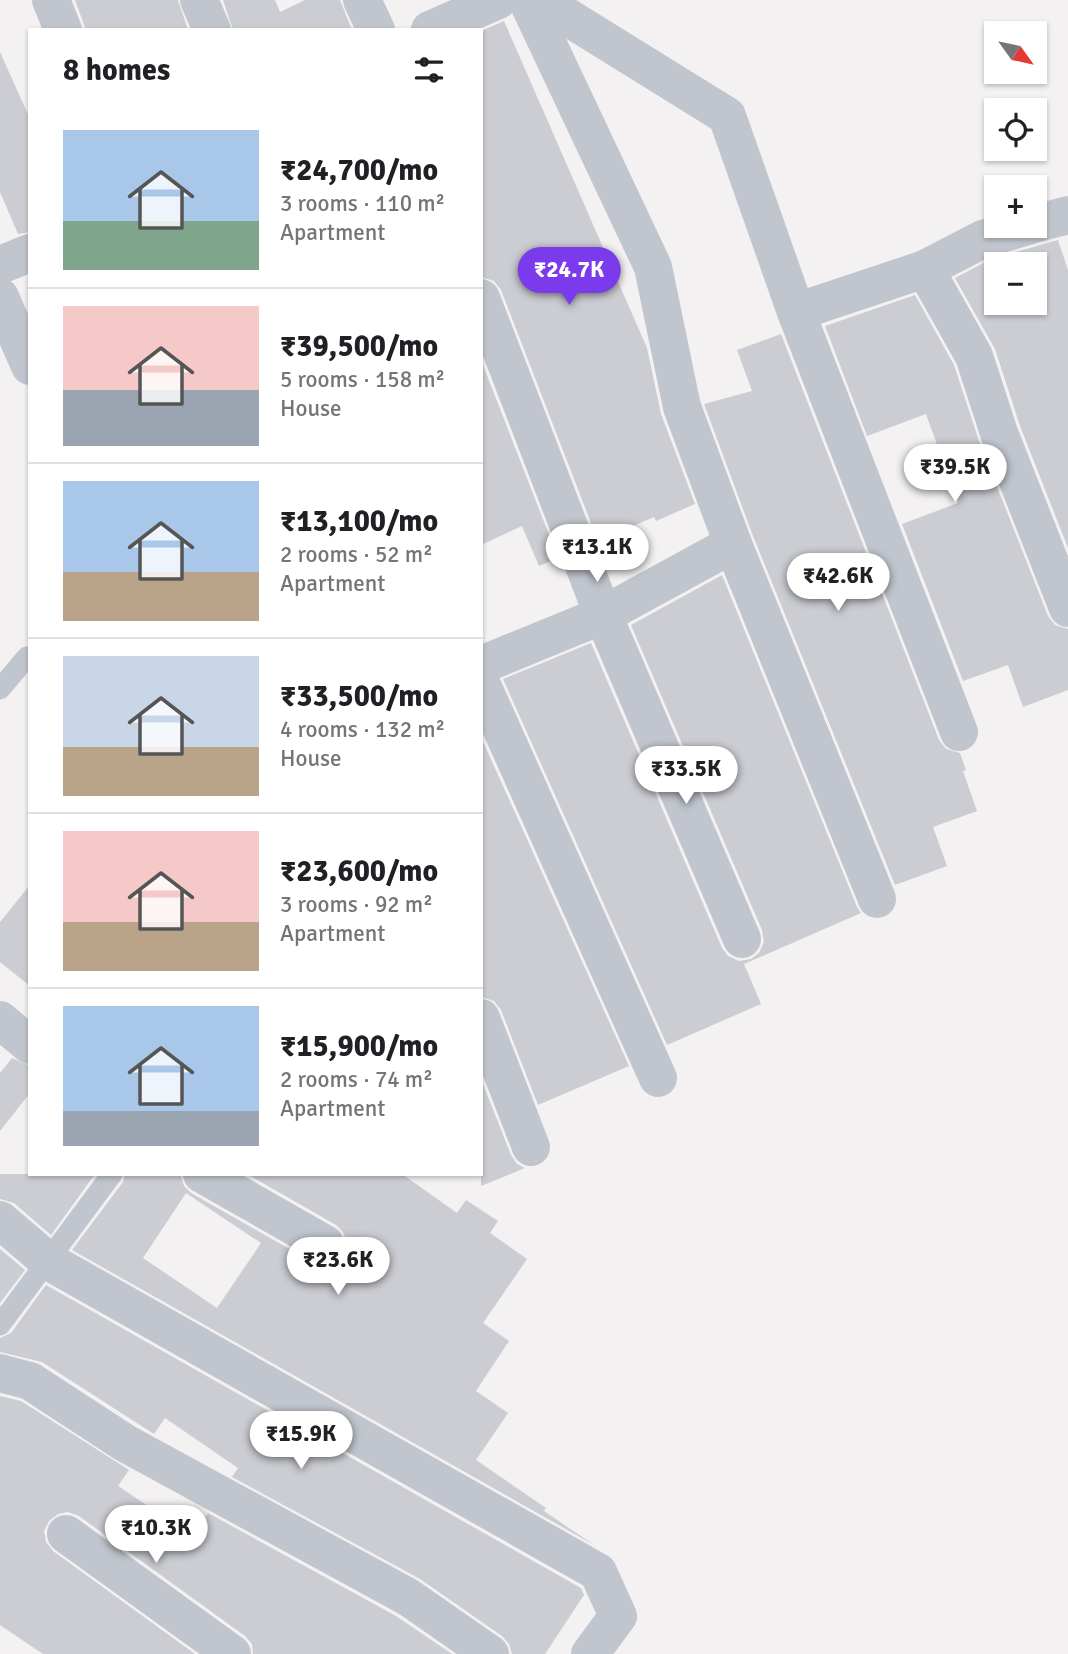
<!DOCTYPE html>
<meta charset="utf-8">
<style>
:root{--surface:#fff;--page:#f6f6f6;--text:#202124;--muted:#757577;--line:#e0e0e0;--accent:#7c3aed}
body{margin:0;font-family:Signika,sans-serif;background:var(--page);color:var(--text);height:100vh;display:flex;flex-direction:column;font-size:26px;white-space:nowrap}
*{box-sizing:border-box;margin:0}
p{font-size:23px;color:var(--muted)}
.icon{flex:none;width:38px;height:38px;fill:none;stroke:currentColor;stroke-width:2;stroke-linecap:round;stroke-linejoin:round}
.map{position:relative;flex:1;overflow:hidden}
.panel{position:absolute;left:28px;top:28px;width:455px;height:1148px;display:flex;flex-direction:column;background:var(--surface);border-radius:0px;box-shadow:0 2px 5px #0004}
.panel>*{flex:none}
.needle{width:46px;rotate:123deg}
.tools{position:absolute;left:984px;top:21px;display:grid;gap:14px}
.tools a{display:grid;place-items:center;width:63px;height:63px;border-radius:0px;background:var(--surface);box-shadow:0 2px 5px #0004;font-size:35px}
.price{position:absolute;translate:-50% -60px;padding:0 16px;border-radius:24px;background:#fff;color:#222;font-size:23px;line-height:46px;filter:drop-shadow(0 2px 4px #0008)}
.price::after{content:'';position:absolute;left:50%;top:42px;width:21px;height:16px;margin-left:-10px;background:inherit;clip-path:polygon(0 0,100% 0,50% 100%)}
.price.selected{background:var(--accent);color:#fff}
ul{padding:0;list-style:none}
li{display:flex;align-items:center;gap:21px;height:175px;padding:0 35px}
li+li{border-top:2px solid var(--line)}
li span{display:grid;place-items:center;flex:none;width:196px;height:140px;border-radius:0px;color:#555}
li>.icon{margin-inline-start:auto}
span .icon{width:84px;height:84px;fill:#fffc;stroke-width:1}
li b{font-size:30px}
h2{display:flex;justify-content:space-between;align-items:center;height:84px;padding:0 35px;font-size:30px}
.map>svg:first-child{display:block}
.building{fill:#cbcdd3;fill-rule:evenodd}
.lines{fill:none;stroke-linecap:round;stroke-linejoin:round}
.lane{stroke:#c1c6ce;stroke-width:21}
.street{stroke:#c1c6ce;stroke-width:38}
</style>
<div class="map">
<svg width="1068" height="1654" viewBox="0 0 1068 1654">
<rect width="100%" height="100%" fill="#f3f1f1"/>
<!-- building -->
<g class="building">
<path d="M75,0H178L188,30H86Z"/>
<path d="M223,0H275L280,12L305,0H340L352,30H233Z"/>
<path d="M504,21L647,348L661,414L695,504L656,521L654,517L598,541L501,290L494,281L481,277V31Z"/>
<path d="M0,52L30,119V232L18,234L0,192Z"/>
<path d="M1058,240L1068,270V548L1020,426L995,349L955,278L991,259ZM996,264H1034V303H996Z"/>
<path d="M915,295L954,365L979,441L1048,616L1055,625L1068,629V690L1023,707L1008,665L963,681L902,524L958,503L926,414L867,436L825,326Z"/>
<path d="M781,334L939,740L946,749L960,753L966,770L963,771L977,811L933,827L947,866L895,885L753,536L704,404L752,391L737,350Z"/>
<path d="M481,360L558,558L539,566L522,526L481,545Z"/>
<path d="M722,575L857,907L861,913L744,964L761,1004L667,1045L503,679L591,643L722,948L728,956L739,961L751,959L759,953L764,942L762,930L631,625Z"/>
<path d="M481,737L629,1066L538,1105L501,1010L494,1001L481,997Z"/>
<path d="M30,885V986L0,962V922Z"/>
<path d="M12,1058L30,1066V1093L0,1131V1073Z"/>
<path d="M481,1079L511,1155L517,1164L525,1168L481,1186Z"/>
<path d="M0,1174H95L51,1235L14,1203L0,1199Z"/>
<path d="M125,1174H180L184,1186L191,1193L314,1263L324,1266L335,1263L344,1254L347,1243L343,1232L336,1225L247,1174H402L457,1213L466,1200L498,1221L490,1233L527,1259L483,1323L509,1341L476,1391L508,1413L476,1460L546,1508L544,1511L594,1545L72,1250L123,1182ZM186,1193L261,1243L217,1308L143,1258Z"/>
<path d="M0,1249L25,1270L0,1303Z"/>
<path d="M46,1285L581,1588L584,1595L545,1654H512L509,1644L502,1636L420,1579L232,1477L238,1468L165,1418L154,1434L42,1362L0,1352V1338L11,1333Z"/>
<path d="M0,1396L21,1401L129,1470L118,1486L193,1536L208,1513L396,1616L452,1654H253L252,1644L245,1636L79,1516L68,1512L58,1514L49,1521L44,1531L46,1542L53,1551L195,1654H43L0,1625Z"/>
</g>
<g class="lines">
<!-- lane -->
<g class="lane">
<path d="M0,689L27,657L30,659"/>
<path d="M0,1325L112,1174"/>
</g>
<!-- street -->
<g class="street">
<path d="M51,0L63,30"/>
<path d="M199,0L212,30"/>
<path d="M362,0L376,30"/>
<path d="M527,0L653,267L682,407L733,544L877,899"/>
<path d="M540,0L727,116L796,312L959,732"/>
<path d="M430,30L498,0"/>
<path d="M1034,224L1068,215"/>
<path d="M0,265L30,253"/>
<path d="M925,269L974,356L999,433L1068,608"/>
<path d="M0,297L30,366"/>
<path d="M481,298L603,615L742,939"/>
<path d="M796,312L925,269L983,239L1028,226"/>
<path d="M481,665L603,615L733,544"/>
<path d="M481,683L658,1078"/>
<path d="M481,1018L531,1147"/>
<path d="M0,1020L30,1045"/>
<path d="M202,1174L325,1244"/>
<path d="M0,1220L48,1261L598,1572L618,1616L590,1654"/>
<path d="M0,1373L30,1381L125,1443L408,1597L490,1654"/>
<path d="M66,1534L232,1654"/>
</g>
</g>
</svg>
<div class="tools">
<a><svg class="needle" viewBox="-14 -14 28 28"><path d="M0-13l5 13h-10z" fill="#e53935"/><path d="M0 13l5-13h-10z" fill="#757577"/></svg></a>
<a><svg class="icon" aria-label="locate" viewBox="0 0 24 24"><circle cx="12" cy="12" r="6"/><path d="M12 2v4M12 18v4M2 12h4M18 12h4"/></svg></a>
<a>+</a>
<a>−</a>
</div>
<b class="price selected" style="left:569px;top:307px">₹24.7K</b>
<b class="price" style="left:955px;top:504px">₹39.5K</b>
<b class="price" style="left:597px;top:584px">₹13.1K</b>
<b class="price" style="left:838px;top:613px">₹42.6K</b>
<b class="price" style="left:686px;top:806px">₹33.5K</b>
<b class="price" style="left:338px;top:1297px">₹23.6K</b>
<b class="price" style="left:301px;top:1471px">₹15.9K</b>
<b class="price" style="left:156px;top:1565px">₹10.3K</b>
<section class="panel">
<h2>8 homes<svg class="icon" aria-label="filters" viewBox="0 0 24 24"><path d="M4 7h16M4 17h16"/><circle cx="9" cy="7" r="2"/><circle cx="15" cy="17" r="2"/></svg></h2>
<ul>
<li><span style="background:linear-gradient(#a9c7e8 65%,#7fa58c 0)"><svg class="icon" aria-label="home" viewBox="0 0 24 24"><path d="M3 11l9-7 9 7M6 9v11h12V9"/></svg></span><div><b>₹24,700/mo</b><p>3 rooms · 110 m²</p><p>Apartment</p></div></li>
<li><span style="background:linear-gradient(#f6c9c9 60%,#9aa5b1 0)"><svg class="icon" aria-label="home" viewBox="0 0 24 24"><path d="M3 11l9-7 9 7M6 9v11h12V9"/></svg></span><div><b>₹39,500/mo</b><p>5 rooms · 158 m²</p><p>House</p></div></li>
<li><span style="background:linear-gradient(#a9c7e8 65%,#b9a48a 0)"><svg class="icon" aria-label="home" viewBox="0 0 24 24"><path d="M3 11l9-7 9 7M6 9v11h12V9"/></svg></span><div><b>₹13,100/mo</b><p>2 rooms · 52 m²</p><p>Apartment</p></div></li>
<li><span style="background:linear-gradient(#c9d6e8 65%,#b9a48a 0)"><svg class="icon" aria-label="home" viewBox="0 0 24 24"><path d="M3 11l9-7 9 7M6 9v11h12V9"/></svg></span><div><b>₹33,500/mo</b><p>4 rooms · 132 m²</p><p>House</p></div></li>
<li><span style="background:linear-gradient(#f6c9c9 65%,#b9a48a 0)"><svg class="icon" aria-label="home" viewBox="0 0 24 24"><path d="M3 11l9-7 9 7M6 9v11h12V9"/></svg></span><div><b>₹23,600/mo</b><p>3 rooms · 92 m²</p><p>Apartment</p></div></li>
<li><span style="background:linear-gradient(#a9c7e8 75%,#9aa5b1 0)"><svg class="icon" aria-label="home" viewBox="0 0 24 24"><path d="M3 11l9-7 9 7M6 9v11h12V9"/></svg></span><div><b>₹15,900/mo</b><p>2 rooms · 74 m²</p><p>Apartment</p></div></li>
</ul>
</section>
</div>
